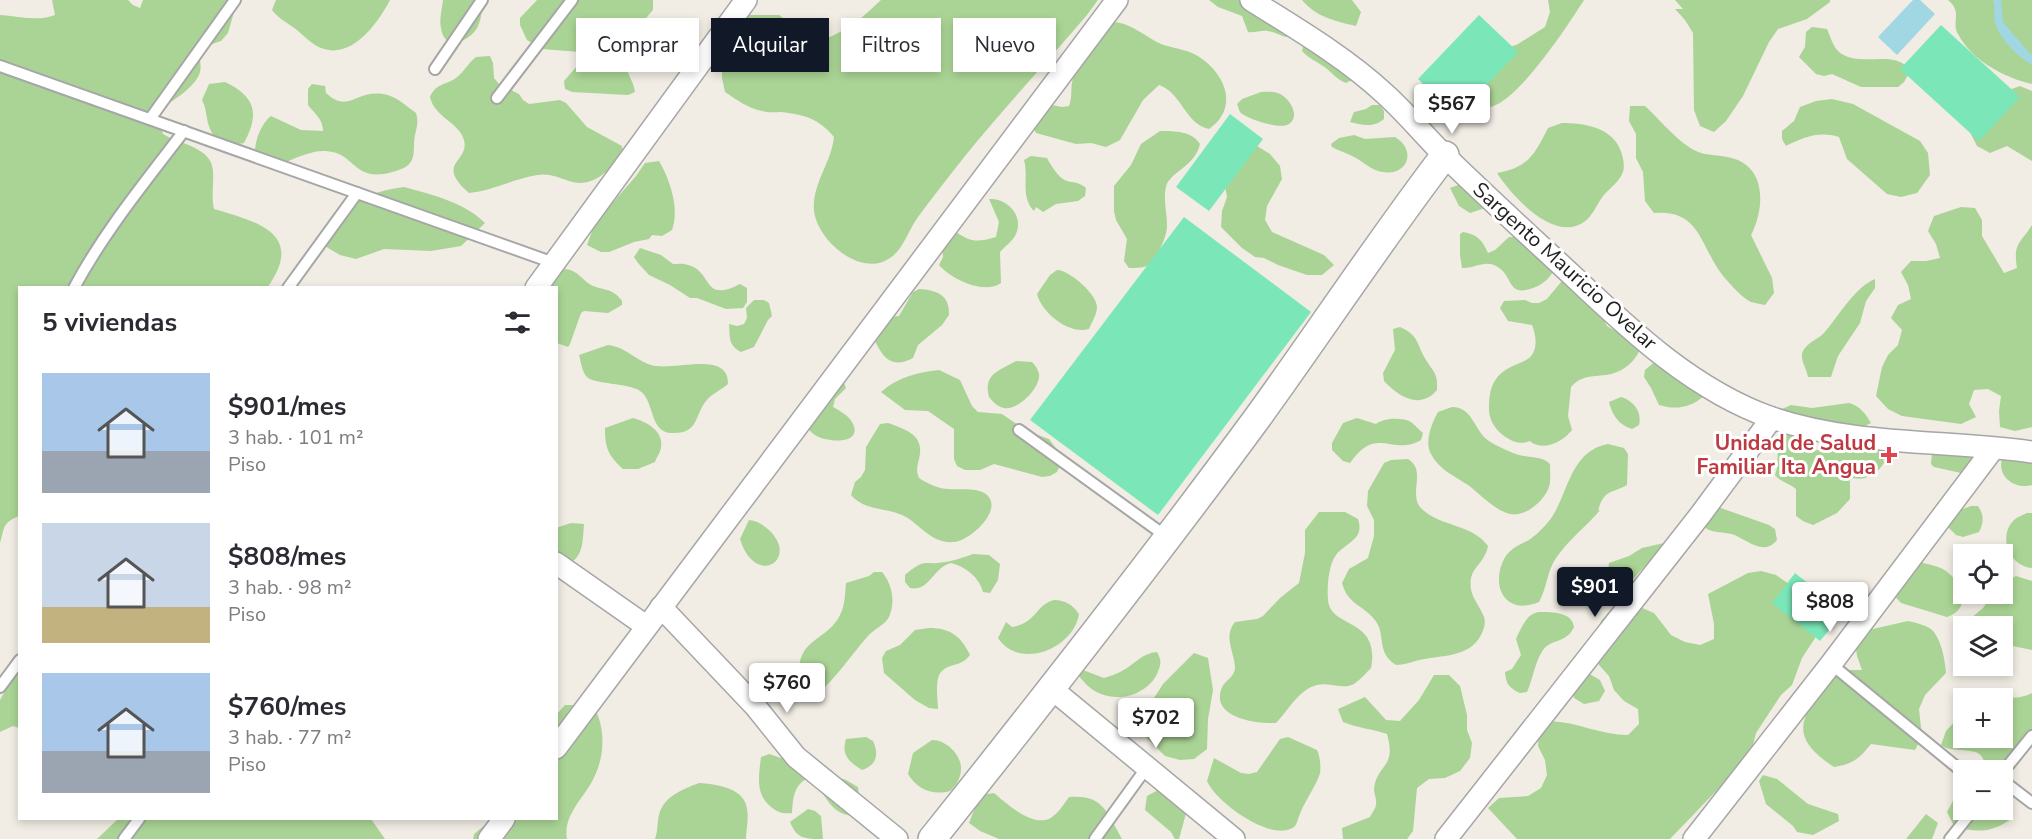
<!DOCTYPE html>
<html lang="es">
<meta charset="utf-8">
<style>
:root{--surface:#fff;--page:#f7f7f7;--text:#2b2b33;--muted:#7c7c81;--accent:#111827}
body{margin:0;font-family:"Nunito Sans",sans-serif;background:var(--page);color:var(--text);height:100vh;display:flex;flex-direction:column;font-size:22px;white-space:nowrap}
*{box-sizing:border-box;margin:0}
p{font-size:20px;color:var(--muted)}
.icon{flex:none;width:33px;height:33px;fill:none;stroke:currentColor;stroke-width:2;stroke-linecap:round;stroke-linejoin:round}
.map{position:relative;flex:1;overflow:hidden}
.panel{position:absolute;left:18px;top:286px;width:540px;height:534px;display:flex;flex-direction:column;background:var(--surface);border-radius:0px;box-shadow:0 3px 9px #0003}
.panel>*{flex:none}
.banner{position:absolute;left:576px;top:18px;width:570px;height:54px;display:flex;gap:12px}
.controls{position:absolute;left:1953px;top:544px;display:grid;gap:12px}
.controls a{display:grid;place-items:center;width:60px;height:60px;border-radius:0px;background:var(--surface);box-shadow:0 3px 9px #0003;font-size:30px}
.price{position:absolute;translate:-50% -51px;padding:0 14px;border-radius:6px;background:#fff;color:#222;font-size:20px;line-height:39px;filter:drop-shadow(0 2px 3px #0008)}
.price::after{content:'';position:absolute;left:50%;top:36px;width:18px;height:14px;margin-left:-9px;background:inherit;clip-path:polygon(0 0,100% 0,50% 100%)}
.price.active{background:var(--accent);color:#fff}
ul{padding:0;list-style:none}
li{display:flex;align-items:center;gap:18px;height:150px;padding:0 24px}
li span{display:grid;place-items:center;flex:none;width:168px;height:120px;border-radius:0px;color:#555}
li>.icon{margin-inline-start:auto}
span .icon{width:72px;height:72px;fill:#fffc;stroke-width:1}
li b{font-size:26px}
h2{display:flex;justify-content:space-between;align-items:center;height:72px;padding:0 24px;font-size:26px}
.tag{padding:0 21px;border-radius:0px;background:var(--surface);box-shadow:0 3px 9px #0003;font-size:21px;line-height:54px}
.tag.active{background:var(--accent);color:#fff}
.map>svg:first-child{display:block}
.forest{fill:#aad495}
.pitch{fill:#7be7b9}
.water{fill:#a1d6e3}
.lines{fill:none;stroke-linecap:round;stroke-linejoin:round}
.service-casing{stroke:#a6a6a6;stroke-width:14}
.minor-casing{stroke:#a6a6a6;stroke-width:24}
.tertiary-casing{stroke:#a6a6a6;stroke-width:30}
.service{stroke:#fff;stroke-width:10}
.minor{stroke:#fff;stroke-width:21}
.tertiary{stroke:#fff;stroke-width:27}
.health-dot{fill:#e0444e;stroke:#fff;stroke-width:2}
.labels{text-anchor:middle;dominant-baseline:central;stroke-width:6;stroke-linejoin:round;paint-order:stroke}
.street-label{font-size:21px;fill:#1f1f1f;stroke:#fff}
.health-label{font-size:21px;font-weight:bold;fill:#be3a42;stroke:#fff;text-anchor:end}
</style>
<div class="map">
<svg width="2032" height="839" viewBox="0 0 2032 839">
<rect width="100%" height="100%" fill="#f1ece4"/>
<!-- forest -->
<g class="forest">
<path d="M52,0H128L133,5L140,8L143,0H239L237,2L228,33L221,41L200,48C198,56 202,64 200,72C197,85 172,103 161,107V127L163,134C179,144 212,147 213,171C214,184 211,196 214,209C258,222 306,234 267,288H20L19,516C2,523 5,527 0,543V15C18,16 38,22 55,15Z"/>
<path d="M276,0H390C377,25 348,65 315,45C309,41 303,35 297,30C288,23 279,19 272,10Z"/>
<path d="M443,0H485C480,10 483,21 475,31C464,44 444,50 441,28C439,20 442,9 443,0Z"/>
<path d="M537,0H653V10C637,28 622,43 627,69C629,77 634,83 635,92L628,95L572,92L565,89L564,81L584,58L580,52L542,49L527,40L520,25V18Z"/>
<path d="M881,0H1098L1087,15C1047,62 1004,108 965,156C949,176 933,197 918,217C909,229 903,250 890,258C862,278 818,242 814,211C812,183 831,164 834,137C818,118 805,115 781,112C775,112 768,113 762,111C748,108 737,100 725,92L722,78V62L735,38L742,15H779L815,43C823,39 831,37 838,33C855,25 867,13 881,0Z"/>
<path d="M1209,0H1245L1301,34C1283,41 1284,34 1268,31C1261,30 1255,33 1248,32L1242,16L1218,7Z"/>
<path d="M1302,0H1352L1361,12L1356,26C1335,21 1316,17 1302,0Z"/>
<path d="M1548,0H1584C1570,22 1512,112 1485,107C1477,106 1467,99 1460,95L1487,56L1518,44L1545,27L1550,12Z"/>
<path d="M1675,0H1830V2L1807,19L1778,29L1769,42L1743,96L1726,121L1714,132L1700,126L1694,110L1693,33L1685,20L1675,9H1683Z"/>
<path d="M1948,0H2032V84C2005,78 1971,60 1958,34C1951,22 1963,12 1948,0Z"/>
<path d="M1111,22C1130,22 1144,36 1161,44C1172,48 1185,49 1196,55C1224,71 1241,107 1209,129C1185,124 1182,93 1159,85L1143,100L1120,140L1106,147L1091,143L1076,144L1036,133L1032,125L1047,104L1062,107L1069,106C1073,96 1070,87 1073,78C1080,57 1098,38 1111,22Z"/>
<path d="M1812,27L1827,29C1830,36 1833,46 1838,51C1857,69 1892,49 1908,68V75L1904,82L1898,87H1861L1832,74L1824,76L1816,74L1799,57L1805,47L1806,32Z"/>
<path d="M1304,42L1358,77L1346,83C1338,80 1333,74 1326,68C1318,62 1309,59 1302,51Z"/>
<path d="M490,56L493,63L494,78L499,84L519,94L523,100L529,104L560,100L566,103L587,127L622,146L623,153C610,170 593,189 569,181C558,177 548,173 537,175C513,179 492,191 469,193C434,162 470,163 464,140C459,122 435,118 430,97C436,83 446,85 456,78C464,72 468,63 476,57Z"/>
<path d="M225,82C257,97 259,115 244,143C232,146 215,143 210,129C206,120 207,109 202,100L209,84Z"/>
<path d="M312,84L325,86L326,93C349,114 355,90 383,94C396,96 405,105 416,113C420,125 414,132 414,144C414,160 412,166 396,171C352,185 357,152 325,151C311,150 294,159 281,164L255,152C255,140 261,124 271,116L301,130L323,131C323,119 315,114 308,105V89Z"/>
<path d="M2020,86L2032,91V161L2007,146L1990,153L1977,146L1970,132L1992,96Z"/>
<path d="M1261,92C1267,92 1274,91 1280,94C1289,98 1301,116 1289,124C1281,130 1246,119 1240,112C1239,110 1238,106 1237,104L1242,99Z"/>
<path d="M1832,99L1853,104L1920,141L1928,153L1930,175L1917,193L1901,197L1887,194L1847,159L1839,137C1819,131 1804,137 1786,146L1782,139V131L1794,121L1800,107L1816,101Z"/>
<path d="M1372,105H1380L1384,111V119C1374,128 1361,125 1350,122L1354,112L1366,109Z"/>
<path d="M1630,106H1645C1659,119 1677,141 1694,150C1707,157 1721,154 1735,159C1767,170 1764,210 1751,235L1772,278L1774,293L1765,305C1760,304 1755,303 1751,302C1742,298 1724,278 1718,269C1700,241 1697,209 1654,213L1645,201L1643,172L1636,158V134L1629,121Z"/>
<path d="M1562,123C1583,123 1611,127 1620,149C1623,156 1625,165 1623,172C1620,181 1609,189 1603,196C1597,204 1592,217 1584,222C1554,243 1512,196 1497,173C1528,168 1535,154 1548,128Z"/>
<path d="M1160,131C1175,131 1192,131 1200,144C1195,167 1169,172 1166,187C1163,199 1167,213 1167,225C1168,235 1156,261 1147,266C1142,268 1135,268 1129,268L1124,261L1127,239L1116,220L1114,211V186L1131,165L1141,144Z"/>
<path d="M1354,135L1365,139L1395,137C1417,150 1408,176 1383,172C1372,171 1364,162 1354,157C1347,153 1339,151 1332,147L1331,144L1339,138Z"/>
<path d="M1257,146L1270,154L1280,166L1282,179L1267,206L1265,220L1272,232L1324,255L1334,265L1322,275H1307L1278,265L1264,258L1255,257L1242,248L1221,227L1222,211L1227,197L1222,168Z"/>
<path d="M1031,156L1047,158C1051,165 1058,178 1067,181C1075,183 1079,182 1086,188L1085,196L1078,201L1056,204L1043,212L1036,207L1034,211C1020,196 1029,178 1024,160Z"/>
<path d="M659,161C670,180 680,209 672,230L662,236L652,235L649,239L634,242L609,252H601L587,245L595,223L636,176L645,163Z"/>
<path d="M1461,184L1485,208L1470,213L1459,206L1450,188Z"/>
<path d="M404,187C433,195 464,202 485,223L461,246L431,251L384,249L356,259L340,255L328,248L317,238C324,231 329,223 335,216C355,197 378,191 404,187Z"/>
<path d="M989,199C1007,198 1024,215 1016,234C1013,241 1005,246 1000,252L1001,283C984,295 951,279 939,265L943,257L942,240L953,230C970,242 976,243 996,237L999,222Z"/>
<path d="M1961,207L1975,208L1982,220V236L2004,273L2017,268C2013,243 2020,244 2032,225V427L2015,431L2000,427L1999,411L2001,396L1988,389L1974,390L1969,404L1976,417L1961,424L1902,416L1888,409L1876,396L1882,367L1888,355L1898,345L1902,330L1891,318L1898,305L1911,299L1908,285L1901,272L1911,261H1926L1940,258L1936,244L1928,231L1934,216Z"/>
<path d="M1463,232C1477,234 1483,241 1488,253L1495,250L1509,237H1516L1554,269C1551,277 1545,282 1538,286C1504,301 1516,274 1494,265C1483,261 1473,269 1462,268L1460,255V234Z"/>
<path d="M640,248L661,255L673,264C677,264 683,263 688,265C713,271 702,304 740,284L747,288V302L743,308L726,309L697,298H690L670,285L649,275L638,263L634,257Z"/>
<path d="M566,269C578,271 581,279 591,285C603,291 612,287 622,301V305L608,313L584,311L581,313L570,344L568,347L557,343L556,288H547L558,270Z"/>
<path d="M1057,270C1069,270 1097,294 1097,307C1097,314 1092,322 1089,329C1069,335 1042,313 1037,294L1050,275Z"/>
<path d="M1875,279V288L1866,301L1860,323L1838,356L1831,377H1808C1807,369 1799,359 1803,351C1807,343 1818,339 1824,333C1838,317 1855,287 1875,279Z"/>
<path d="M1561,282H1568L1597,307L1607,326L1641,346C1637,361 1622,373 1606,375C1591,377 1582,375 1571,387L1568,416L1572,430C1563,442 1542,452 1530,441C1520,445 1513,442 1504,436C1495,429 1489,420 1489,409C1489,387 1494,374 1515,365C1520,363 1528,360 1531,356C1538,348 1536,335 1532,325L1508,321L1500,308L1504,301L1525,300L1532,303H1539L1547,299Z"/>
<path d="M919,289C937,290 950,295 949,315L942,325L918,345L913,358C888,371 881,353 872,335L888,317L899,316L913,292Z"/>
<path d="M754,300H764L769,303L772,316L768,320L754,347L741,352C728,345 730,337 729,324L737,326L744,324L747,318L746,308Z"/>
<path d="M1400,327C1420,336 1416,344 1426,360C1434,373 1438,373 1437,390C1420,410 1399,397 1384,381L1383,373L1395,350L1393,329Z"/>
<path d="M608,345C626,347 635,360 651,365C672,372 729,349 728,384C721,390 711,394 706,401C694,416 699,434 672,433C649,433 655,401 640,391C629,383 593,384 587,377C582,372 581,362 579,355Z"/>
<path d="M1657,360L1704,396C1690,408 1676,410 1659,405L1651,388L1644,377L1645,370Z"/>
<path d="M1016,361L1032,362C1035,365 1038,369 1039,374C1041,387 1018,411 1004,408C998,407 993,402 989,397C983,374 999,371 1016,361Z"/>
<path d="M939,370L960,380L972,406L978,412L1002,414L1027,431L1049,439L1058,451L1060,465L1057,472L1050,476L1042,477L994,464L980,470H965L957,466L954,459V429L928,411L905,410L881,392C898,377 918,372 939,370Z"/>
<path d="M843,380L846,388L835,399L833,407C840,411 848,415 852,422C865,445 827,443 815,435C812,433 808,429 805,425Z"/>
<path d="M1621,397C1634,401 1642,412 1639,425L1632,429C1619,425 1612,415 1609,402Z"/>
<path d="M1849,403C1860,406 1865,413 1871,423L1863,427L1814,428L1780,410L1791,405L1812,408Z"/>
<path d="M1452,407C1473,407 1474,431 1489,441C1497,446 1509,452 1519,455C1530,458 1542,456 1550,464C1550,471 1551,481 1549,487C1544,501 1526,517 1510,514C1494,510 1480,494 1468,485C1453,475 1438,469 1430,452C1425,440 1432,423 1438,412Z"/>
<path d="M633,418C647,422 664,431 661,448C660,453 656,458 655,462L638,469H623C608,455 605,448 605,428Z"/>
<path d="M1357,418L1376,424C1384,418 1402,417 1411,422C1415,425 1419,430 1423,433L1421,440C1392,457 1377,424 1350,463L1343,461L1332,450V443L1343,423Z"/>
<path d="M888,423C907,430 925,435 919,459C917,467 916,471 919,478C928,484 939,489 949,489C961,490 976,487 986,494C1005,509 970,541 954,542C930,544 920,523 902,515C884,507 865,511 851,495L855,482L861,477L865,470L866,447L880,424Z"/>
<path d="M1788,432L1799,435L1809,451L1830,448L1841,443L1875,441L1882,451L1884,463C1877,474 1866,481 1853,478L1850,480V499L1837,513L1813,525L1803,521L1796,516V489C1790,483 1780,482 1775,475C1781,461 1772,440 1788,432Z"/>
<path d="M1608,444L1624,448L1628,454L1627,485C1611,494 1604,489 1598,511L1601,509C1587,526 1569,539 1556,558C1547,571 1547,588 1539,602C1506,616 1490,587 1504,559C1510,548 1520,545 1529,540C1538,534 1546,525 1552,517C1569,490 1571,451 1608,444Z"/>
<path d="M1971,444L1978,466L1961,473L1934,467L1931,464L1932,453Z"/>
<path d="M2032,448V485C2014,490 1997,476 2002,459Z"/>
<path d="M1408,459C1428,471 1406,496 1423,510C1442,527 1472,524 1488,546C1486,560 1473,567 1471,578C1468,596 1479,603 1484,617C1486,623 1484,629 1481,635C1469,658 1441,655 1419,660C1411,662 1404,665 1396,665C1375,652 1387,633 1374,619C1362,604 1348,605 1342,583L1349,569L1368,558L1374,536V520L1367,506L1368,491L1384,463L1391,460Z"/>
<path d="M1971,506H1978C1984,515 1984,523 1979,532L1963,537L1956,535L1945,524L1957,511Z"/>
<path d="M1718,507L1769,525L1775,529L1777,540C1764,557 1746,539 1732,534C1723,532 1715,533 1707,529L1704,526Z"/>
<path d="M1319,512H1345L1358,519C1365,540 1346,542 1336,555C1328,566 1327,588 1328,600C1330,629 1381,617 1371,668C1366,673 1360,680 1354,684C1343,690 1329,682 1317,685C1299,689 1288,711 1276,723C1257,724 1212,718 1221,690C1224,680 1235,678 1235,667C1234,651 1223,636 1235,622L1257,619L1263,616L1280,598L1299,583L1305,553V530Z"/>
<path d="M2027,513H2032V568C2010,567 1997,536 2014,520C2017,517 2023,515 2027,513Z"/>
<path d="M749,520C758,521 763,525 770,531C799,560 755,588 740,539Z"/>
<path d="M571,523L584,524C582,551 583,559 557,570L556,528Z"/>
<path d="M1664,543L1670,547L1663,559L1647,564L1632,580L1613,589L1606,585L1609,563L1629,556L1642,548Z"/>
<path d="M973,554L989,555L1000,564L998,580L990,593L983,592C979,577 966,567 951,563C933,567 930,592 910,588L905,582V575C927,557 922,566 945,562C954,561 964,557 973,554Z"/>
<path d="M1918,561C1927,565 1938,565 1946,571C1962,583 1973,608 1947,617L1901,603L1891,592L1901,574L1916,571Z"/>
<path d="M1761,571L1776,575L1789,584L1819,632L1802,658L1792,685L1781,695L1756,733L1752,749L1744,762L1670,839H1517L1488,808L1499,798L1528,796L1541,788L1547,775L1545,760L1538,746L1539,732L1550,721C1577,722 1601,735 1628,735L1639,724L1638,709L1624,701L1614,690L1609,676L1599,665L1597,635L1601,621L1611,609L1640,607L1654,613L1671,635L1685,642L1700,645L1714,639V624L1708,594L1748,573Z"/>
<path d="M874,572H882C892,584 896,602 889,617C884,626 875,628 868,636C850,656 836,679 815,696C806,694 801,690 800,680C794,638 827,642 840,615C845,606 845,594 846,583L869,576Z"/>
<path d="M2016,576L2032,581V650L2003,644L2002,627H1977L1971,618L1983,608L1993,594H2002L2003,583Z"/>
<path d="M1054,600C1065,600 1073,605 1079,614C1074,648 1020,671 998,638L1006,622L1012,627C1037,623 1035,605 1054,600Z"/>
<path d="M1539,612C1553,612 1572,612 1574,627C1566,644 1552,638 1543,650C1535,661 1533,679 1527,692L1520,693C1509,688 1506,684 1505,672L1512,669L1521,655L1516,639C1521,628 1527,613 1539,612Z"/>
<path d="M1908,621C1916,623 1928,625 1934,632C1942,643 1945,660 1946,673L1925,695L1919,709L1922,737L1915,750L1871,744C1859,759 1853,764 1834,767C1779,731 1809,711 1837,670H1862L1857,656L1855,642L1864,631Z"/>
<path d="M929,628C950,628 961,636 970,655C961,667 950,663 942,671C934,678 938,699 938,709L929,708L915,700L884,673L882,658L886,651L900,645L915,630Z"/>
<path d="M1157,652C1162,661 1161,665 1157,674C1147,694 1121,702 1101,694C1090,690 1084,682 1076,673L1083,670L1104,678C1110,676 1117,674 1122,671C1135,664 1142,653 1157,652Z"/>
<path d="M1194,653L1208,658L1213,690L1208,719L1207,749L1194,759L1180,760L1165,756L1142,733L1137,719L1147,709L1163,684Z"/>
<path d="M19,666V728L13,726L0,732V700Z"/>
<path d="M1586,672L1600,680L1605,691L1599,701L1584,704L1574,698L1571,687Z"/>
<path d="M1434,675H1449L1460,686L1467,715V730L1472,743L1470,758L1460,771L1445,778L1429,779L1417,788L1413,831L1407,839H1343L1342,828L1370,817C1372,813 1376,808 1376,804C1377,799 1374,794 1374,789C1377,763 1397,769 1387,734C1372,729 1358,728 1343,722L1338,709L1365,697L1386,720L1400,721L1419,700Z"/>
<path d="M1977,692C1998,692 2010,704 2032,693V729C2016,743 2010,771 1985,771C1984,767 1985,761 1982,757C1976,746 1952,754 1941,745L1946,731L1963,712L1964,738H2002V699H1969Z"/>
<path d="M565,705H580L595,709C607,733 604,762 590,785C580,801 563,818 567,839H473L474,834L492,819H556L557,714Z"/>
<path d="M866,737L873,741C879,754 877,765 862,770C849,762 841,755 846,739Z"/>
<path d="M1288,737L1317,750C1320,757 1321,765 1320,773C1317,785 1303,803 1298,819C1297,823 1295,828 1290,829C1267,839 1215,801 1207,781L1214,758L1241,773L1249,774L1257,772L1280,739Z"/>
<path d="M932,740C945,739 962,755 961,769C961,778 956,786 950,791C932,796 917,789 908,774L913,753Z"/>
<path d="M769,754L846,780L858,787L860,803L854,816C825,814 827,787 806,779C793,787 793,800 792,813C783,814 778,813 770,806C755,793 759,775 761,757Z"/>
<path d="M1763,775L1777,779L1808,804L1838,814L1839,821L1813,835L1797,832L1793,826L1766,804L1759,781Z"/>
<path d="M699,783C716,784 745,788 747,809C749,819 746,829 746,839H655C658,831 657,823 659,815C663,797 683,789 699,783Z"/>
<path d="M1961,786L1963,787L1964,810H2002L2003,805H2010L2011,819C1992,833 1976,833 1954,826L1947,812Z"/>
<path d="M1160,789L1191,795L1179,839H1175L1171,832L1145,810L1147,796Z"/>
<path d="M994,793C1007,804 1031,826 1049,819C1057,815 1064,804 1069,797C1103,794 1107,812 1122,839H999L980,831L969,823L980,795Z"/>
<path d="M808,809L815,811L821,816L823,839C804,839 797,839 790,822Z"/>
<path d="M1926,814L1938,823L1932,839H1906Z"/>
<path d="M118,819H371L385,839H97Z"/>
</g>
<!-- pitch -->
<g class="pitch">
<path d="M1479,15L1518,52L1457,116L1418,79Z"/>
<path d="M1941,25L2020,97L1979,141L1900,69Z"/>
<path d="M1230,114L1263,139L1209,211L1176,187Z"/>
<path d="M1184,217L1311,312L1158,515L1030,420Z"/>
<path d="M1795,573L1844,612L1820,641L1772,603Z"/>
</g>
<!-- water -->
<g class="water">
<path d="M1913,0H1920L1935,14L1897,55L1878,37Z"/>
<path d="M1993,0H2001L2003,22L2032,56V65C2018,56 2001,41 1996,25C1993,17 1996,8 1993,0Z"/>
</g>
<g class="lines">
<defs>
<g id="service">
<path d="M0,66L554,263"/>
<path d="M435,69L482,0"/>
<path d="M497,98L572,0"/>
<path d="M150,119L235,0"/>
<path d="M74,288C104,232 145,182 184,131"/>
<path d="M288,288L357,193"/>
<path d="M1019,430L1167,537"/>
<path d="M1831,664L1964,773"/>
<path d="M0,687L20,660"/>
<path d="M2002,773L2032,736"/>
<path d="M2002,780L2032,803"/>
<path d="M124,839L139,819"/>
<path d="M1095,839L1147,767"/>
<path d="M1950,839L1973,810"/>
</g>
<g id="minor">
<path d="M1251,0C1297,29 1345,57 1385,94C1406,113 1424,135 1444,155C1487,197 1531,237 1574,277C1632,332 1695,391 1772,418C1855,446 1946,440 2032,452"/>
<path d="M536,288L746,0"/>
<path d="M556,563L646,626"/>
<path d="M661,607L755,706L796,757L897,839"/>
<path d="M1052,689L1234,839"/>
<path d="M556,748L1117,0"/>
<path d="M489,839L504,819"/>
<path d="M1446,839L1701,514L1772,418"/>
<path d="M1694,839L1831,664L1993,449"/>
</g>
<path id="tertiary" d="M932,839C1043,700 1153,560 1258,417C1321,330 1380,240 1445,155"/>
</defs>
<!-- service casing -->
<use href="#service" class="service-casing"/>
<!-- minor casing -->
<use href="#minor" class="minor-casing"/>
<!-- tertiary casing -->
<use href="#tertiary" class="tertiary-casing"/>
<!-- service -->
<use href="#service" class="service"/>
<!-- minor -->
<use href="#minor" class="minor"/>
<!-- tertiary -->
<use href="#tertiary" class="tertiary"/>
</g>
<!-- markers -->
<path class="health-dot" d="M1886 446h6v6h6v6h-6v6h-6v-6h-6v-6h6z"/>
<g class="labels">
<!-- street labels -->
<g class="street-label">
<text transform="translate(1565 266) rotate(42)">Sargento Mauricio Ovelar</text>
</g>
<!-- health labels -->
<g class="health-label">
<text x="1876" y="443">Unidad de Salud<tspan x="1876" dy="24">Familiar Ita Angua</tspan></text>
</g>
</g>
</svg>
<div class="controls">
<a><svg class="icon" aria-label="locate" viewBox="0 0 24 24"><circle cx="12" cy="12" r="6"/><path d="M12 2v4M12 18v4M2 12h4M18 12h4"/></svg></a>
<a><svg class="icon" aria-label="layers" viewBox="0 0 24 24"><path d="M12 4l9 5-9 5-9-5zM3 14l9 5 9-5"/></svg></a>
<a>+</a>
<a>−</a>
</div>
<b class="price" style="left:1452px;top:135px">$567</b>
<b class="price active" style="left:1595px;top:618px">$901</b>
<b class="price" style="left:1830px;top:633px">$808</b>
<b class="price" style="left:787px;top:714px">$760</b>
<b class="price" style="left:1156px;top:749px">$702</b>
<div class="banner">
<a class="tag">Comprar</a>
<a class="tag active">Alquilar</a>
<a class="tag">Filtros</a>
<a class="tag">Nuevo</a>
</div>
<section class="panel">
<h2>5 viviendas<svg class="icon" aria-label="filters" viewBox="0 0 24 24"><path d="M4 7h16M4 17h16"/><circle cx="9" cy="7" r="2"/><circle cx="15" cy="17" r="2"/></svg></h2>
<ul>
<li><span style="background:linear-gradient(#a9c7e8 65%,#9aa5b1 0)"><svg class="icon" aria-label="home" viewBox="0 0 24 24"><path d="M3 11l9-7 9 7M6 9v11h12V9"/></svg></span><div><b>$901/mes</b><p>3 hab. · 101 m²</p><p>Piso</p></div></li>
<li><span style="background:linear-gradient(#c9d6e8 70%,#c2b280 0)"><svg class="icon" aria-label="home" viewBox="0 0 24 24"><path d="M3 11l9-7 9 7M6 9v11h12V9"/></svg></span><div><b>$808/mes</b><p>3 hab. · 98 m²</p><p>Piso</p></div></li>
<li><span style="background:linear-gradient(#a9c7e8 65%,#9aa5b1 0)"><svg class="icon" aria-label="home" viewBox="0 0 24 24"><path d="M3 11l9-7 9 7M6 9v11h12V9"/></svg></span><div><b>$760/mes</b><p>3 hab. · 77 m²</p><p>Piso</p></div></li>
</ul>
</section>
</div>
